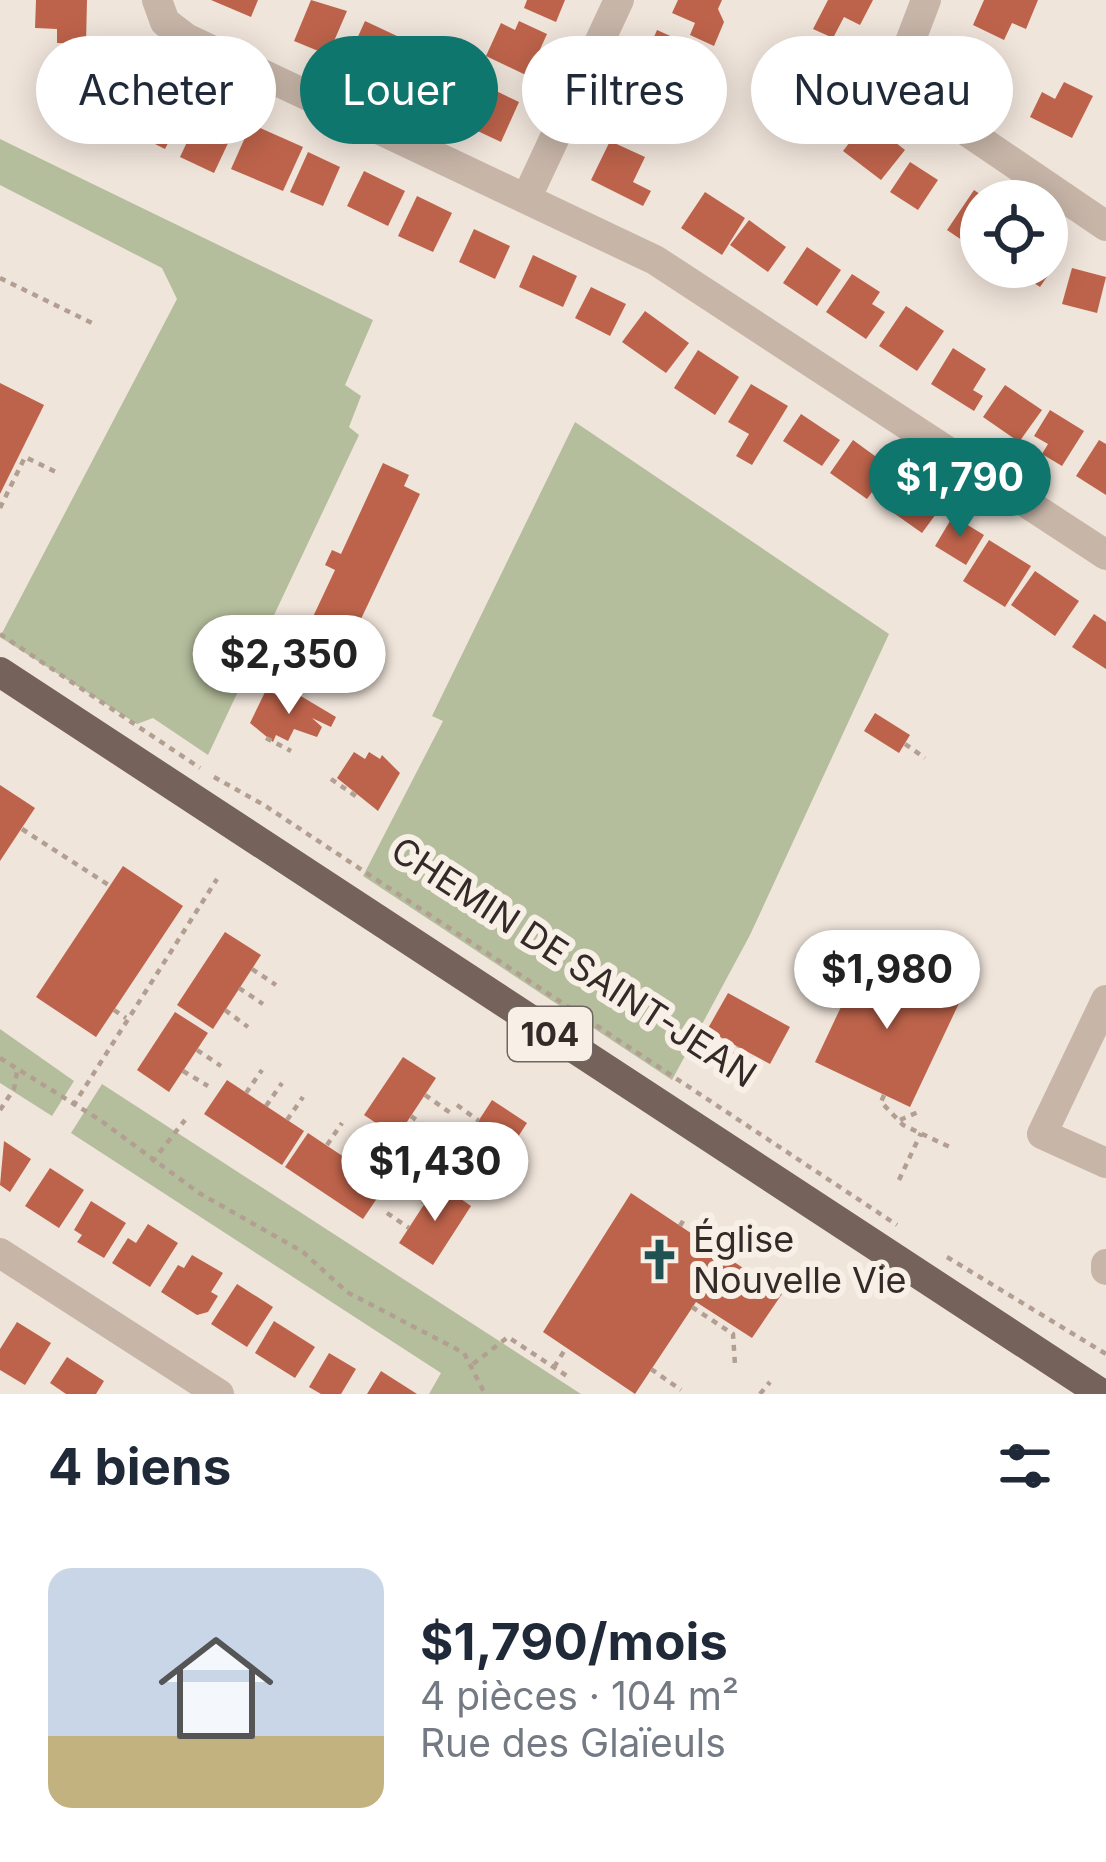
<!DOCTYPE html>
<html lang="fr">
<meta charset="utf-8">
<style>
:root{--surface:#fff;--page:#f2f2f3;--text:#1f2937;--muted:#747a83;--accent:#0f766e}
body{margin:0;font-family:Inter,sans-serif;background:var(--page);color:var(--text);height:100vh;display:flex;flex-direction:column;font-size:45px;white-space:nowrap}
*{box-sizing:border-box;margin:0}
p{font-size:39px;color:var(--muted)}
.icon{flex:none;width:66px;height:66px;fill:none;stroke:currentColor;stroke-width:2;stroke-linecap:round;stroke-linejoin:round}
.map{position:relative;height:1394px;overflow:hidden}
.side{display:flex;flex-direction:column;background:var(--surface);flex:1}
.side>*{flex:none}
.hud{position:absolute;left:36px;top:36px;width:1035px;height:108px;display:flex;gap:24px}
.fabs{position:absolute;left:960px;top:180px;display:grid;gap:24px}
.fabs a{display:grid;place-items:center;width:108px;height:108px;border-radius:50%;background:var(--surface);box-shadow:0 6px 30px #0003;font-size:60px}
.price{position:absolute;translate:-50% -102px;padding:0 27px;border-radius:42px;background:#fff;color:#222;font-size:39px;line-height:78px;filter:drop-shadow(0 3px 6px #0008)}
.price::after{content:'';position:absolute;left:50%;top:72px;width:36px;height:27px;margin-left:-18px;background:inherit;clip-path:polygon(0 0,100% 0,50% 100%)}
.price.selected{background:var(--accent);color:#fff}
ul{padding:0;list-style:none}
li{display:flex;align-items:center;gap:36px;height:300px;padding:0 48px}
li span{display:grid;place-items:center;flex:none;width:336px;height:240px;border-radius:24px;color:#555}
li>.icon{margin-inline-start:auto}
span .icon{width:144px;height:144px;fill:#fffc;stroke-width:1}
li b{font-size:51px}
h2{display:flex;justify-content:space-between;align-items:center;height:144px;padding:0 48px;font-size:51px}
.tag{padding:0 42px;border-radius:54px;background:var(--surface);box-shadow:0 6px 30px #0003;font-size:42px;line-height:108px}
.tag.selected{background:var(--accent);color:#fff}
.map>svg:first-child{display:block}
.green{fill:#b4be9c}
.building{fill:#be634b}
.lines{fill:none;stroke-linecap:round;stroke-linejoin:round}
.path{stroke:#b39f92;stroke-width:4.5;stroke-dasharray:6 6;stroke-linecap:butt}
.minor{stroke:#c7b5a8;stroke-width:30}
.major{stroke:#75625a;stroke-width:30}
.labels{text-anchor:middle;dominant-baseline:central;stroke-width:12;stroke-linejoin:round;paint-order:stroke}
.shield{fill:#f8f0e7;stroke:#6f6661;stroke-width:3}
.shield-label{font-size:33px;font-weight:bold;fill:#342b28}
.street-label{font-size:36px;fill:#342b28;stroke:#f8f0e7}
.poi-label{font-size:36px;fill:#342b28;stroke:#f8f0e7;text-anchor:start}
</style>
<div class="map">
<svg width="1106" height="1394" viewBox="0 0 1106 1394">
<rect width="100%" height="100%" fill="#f0e5db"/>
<!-- green -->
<g class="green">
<path d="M0,139L373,320L345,385L361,396L349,427L359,435L208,755L153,718L137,724L0,637L177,299L162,268L0,185Z"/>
<path d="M575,422L889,634L750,935L672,1080L363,876L443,721L432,716Z"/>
<path d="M0,1029L74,1081L52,1116L0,1083Z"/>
<path d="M102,1084L581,1394H429L441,1373L71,1133Z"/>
</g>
<!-- building -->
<g class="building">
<path d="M36,0H87L86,44L57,43V29L35,28Z"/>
<path d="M211,0H258L251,17Z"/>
<path d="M311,0L347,11L328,55L294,41Z"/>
<path d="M527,0H565L556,22L524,8Z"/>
<path d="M678,0H722L718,9L724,22L714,46L690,35L695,23L672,13Z"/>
<path d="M828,0H873L860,25L844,17L833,38L813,29Z"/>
<path d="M984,0H1038L1026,29L1012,23L1004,40L973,25Z"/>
<path d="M365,21L397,36L378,75L347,61Z"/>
<path d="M519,21L547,34L528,76L486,56L501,23L515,30Z"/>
<path d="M657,30L688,44L673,79L664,75L661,84L638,74Z"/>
<path d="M962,41L1001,58L985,92L947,75Z"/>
<path d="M405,46L444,62L429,100L390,84Z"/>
<path d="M840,48L841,65L853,69L856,82L848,92L850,116L790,122V53Z"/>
<path d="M82,64L108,75L102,88L124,98L111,128L64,108Z"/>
<path d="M1064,82L1093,96L1072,138L1030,117L1042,92L1055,99Z"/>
<path d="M486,86L519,102L501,142L467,126Z"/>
<path d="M633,88L666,102L650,141L616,126Z"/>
<path d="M145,90L185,110L165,149L125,129Z"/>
<path d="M204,106L238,122L214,173L180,157Z"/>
<path d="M867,120L905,150L881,180L843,151Z"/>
<path d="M251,124L303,147L283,191L231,169Z"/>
<path d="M610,141L645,157L633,182L651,191L643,206L591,180Z"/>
<path d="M308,152L340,167L323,206L290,192Z"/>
<path d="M910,162L938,180L918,210L890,192Z"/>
<path d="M364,171L405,191L388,226L347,206Z"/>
<path d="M974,190L990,201H981V253L947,230Z"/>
<path d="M705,192L745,218L722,255L681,228Z"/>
<path d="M417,196L452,213L433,252L398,236Z"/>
<path d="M749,220L786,247L768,272L730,245Z"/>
<path d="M474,229L510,246L495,279L459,262Z"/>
<path d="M1047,244L1062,255L1040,287L1010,267H1047Z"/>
<path d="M807,247L841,270L817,306L783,283Z"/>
<path d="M533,255L577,276L563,307L519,287Z"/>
<path d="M1072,268L1106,277L1097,313L1062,304Z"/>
<path d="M852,274L880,292L872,304L885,312L866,339L826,312Z"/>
<path d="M591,287L626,304L610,336L575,318Z"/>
<path d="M906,306L944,331L917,371L879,346Z"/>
<path d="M645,311L689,343L666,373L622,342Z"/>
<path d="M953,348L986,369L973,390L983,396L974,411L931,384Z"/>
<path d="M698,350L739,377L715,415L674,388Z"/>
<path d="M0,383L44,405L0,494Z"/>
<path d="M751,384L788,406L752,465L736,456L749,434L728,422Z"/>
<path d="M1005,385L1042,410L1019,442L983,417Z"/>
<path d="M1050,410L1084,431L1062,466L1042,454L1048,444L1034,436Z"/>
<path d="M801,414L840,440L822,466L783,441Z"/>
<path d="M853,440L890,467L867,499L830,473Z"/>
<path d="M1099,440L1106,444V495L1076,476Z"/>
<path d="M383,463L409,475L404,486L420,494L344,655L332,650L340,634L311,621L335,570L325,565L332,550L341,554Z"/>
<path d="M902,474L944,503L922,533L881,504Z"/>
<path d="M953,516L984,535L966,565L935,546Z"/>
<path d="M989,540L1031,566L1005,607L963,581Z"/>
<path d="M1035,571L1079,601L1055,636L1011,605Z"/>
<path d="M1094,614L1106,622V669L1072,647Z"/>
<path d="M266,690L295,704L299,695L336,717L331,727L312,718L322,727L317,737L294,729L288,741L276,735L273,742L250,723Z"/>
<path d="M875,713L910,735L899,753L864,731Z"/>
<path d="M354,752L365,759L369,752L380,759L382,755L400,773L378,811L337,778Z"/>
<path d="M0,785L35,808L0,861Z"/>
<path d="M123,866L183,906L96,1037L36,997Z"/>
<path d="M225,932L261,955L213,1029L177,1005Z"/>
<path d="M865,956L960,1001L910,1107L815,1062Z"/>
<path d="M728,993L790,1027L770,1064L707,1030Z"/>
<path d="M175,1012L208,1033L169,1092L137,1070Z"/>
<path d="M403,1057L436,1078L397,1137L364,1115Z"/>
<path d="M227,1080L304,1131L282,1165L204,1114Z"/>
<path d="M492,1100L527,1123L477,1200L442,1177Z"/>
<path d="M308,1133L386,1185L363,1219L285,1167Z"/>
<path d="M4,1141L31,1159L10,1192L0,1185Z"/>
<path d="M50,1168L84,1190L59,1228L25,1206Z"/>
<path d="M438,1183L471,1206L433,1265L399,1243Z"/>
<path d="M631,1193L782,1294L752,1338L696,1302L635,1394L543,1332Z"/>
<path d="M91,1201L126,1223L104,1258L77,1242L82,1235L74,1230Z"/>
<path d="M148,1224L178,1243L150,1287L112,1263L128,1238L136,1243Z"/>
<path d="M192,1255L223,1273L211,1292L218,1296L208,1312L197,1315L161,1292L178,1265L184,1268Z"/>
<path d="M237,1284L273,1307L247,1347L211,1324Z"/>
<path d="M274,1321L315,1347L295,1378L255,1353Z"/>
<path d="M17,1322L51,1343L25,1385L0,1370V1349Z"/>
<path d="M329,1353L356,1369L341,1394H321L309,1387Z"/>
<path d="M67,1357L104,1381L96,1394H66L50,1383Z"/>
<path d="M381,1371L417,1394H367Z"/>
</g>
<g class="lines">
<!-- path -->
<g class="path">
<path d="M0,278L94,324"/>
<path d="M0,508L25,457L58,473"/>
<path d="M0,634L200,768"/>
<path d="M321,647L335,657L337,652"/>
<path d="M266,738L291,751"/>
<path d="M905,744L925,758"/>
<path d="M214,777L264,805L897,1225"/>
<path d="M331,779L360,799"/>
<path d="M22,829L110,886"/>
<path d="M252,969L276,985"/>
<path d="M239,988L263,1004"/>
<path d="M114,1010L126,1018"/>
<path d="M225,1010L248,1027"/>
<path d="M710,1047L731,1058"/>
<path d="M197,1050L221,1066"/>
<path d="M0,1058L100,1120L199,1193L303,1252L347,1292L464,1353L485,1394"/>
<path d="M183,1071L208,1086"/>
<path d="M720,1079L738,1047"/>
<path d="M246,1093L262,1070"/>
<path d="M425,1095L452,1114"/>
<path d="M884,1095L881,1102L903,1125L954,1149"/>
<path d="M457,1105L479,1121"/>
<path d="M73,1106L217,879"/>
<path d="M266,1106L282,1083"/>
<path d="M0,1110L14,1089L17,1072"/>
<path d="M411,1116L437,1136"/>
<path d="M287,1120L303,1097"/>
<path d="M900,1120L918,1112"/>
<path d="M441,1129L463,1144"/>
<path d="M327,1145L342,1123"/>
<path d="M428,1150L450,1165"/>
<path d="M347,1159L362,1137"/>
<path d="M152,1162L185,1120"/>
<path d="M368,1173L383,1150"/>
<path d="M899,1180L921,1133"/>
<path d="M403,1187L425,1203"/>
<path d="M387,1213L409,1228"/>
<path d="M680,1226L686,1216"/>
<path d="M947,1257L1106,1354"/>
<path d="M692,1307L733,1334L735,1365"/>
<path d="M473,1364L508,1337L570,1378"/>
<path d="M554,1367L566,1348"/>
<path d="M651,1369L681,1390"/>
<path d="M760,1394L770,1382"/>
</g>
<!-- minor -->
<g class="minor">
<path d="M157,0L165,22L186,38L655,260L1106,555"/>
<path d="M926,0L902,63L912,94L1106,226"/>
<path d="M527,197L619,0"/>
<path d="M1106,1000L1042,1134L1106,1163"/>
<path d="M0,1253L219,1394"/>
<path d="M1106,1264V1270"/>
</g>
<!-- major -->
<path class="major" d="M0,672L1102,1394"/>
</g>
<!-- icons -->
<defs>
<symbol id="church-bare" viewBox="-9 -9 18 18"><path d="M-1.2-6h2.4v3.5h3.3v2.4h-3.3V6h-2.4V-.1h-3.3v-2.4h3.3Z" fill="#205153" stroke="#f8f0e7" stroke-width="2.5" paint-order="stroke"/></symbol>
</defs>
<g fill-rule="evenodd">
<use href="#church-bare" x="630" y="1230" width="59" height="59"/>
</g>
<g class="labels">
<!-- shield labels -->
<rect class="shield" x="508" y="1007" width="84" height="54" rx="9"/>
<g class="shield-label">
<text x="550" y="1034">104</text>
</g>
<!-- street labels -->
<g class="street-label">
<text transform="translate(574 962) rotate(33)">CHEMIN DE SAINT-JEAN</text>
</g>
<!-- poi labels -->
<g class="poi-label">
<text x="693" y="1239">Église<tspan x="693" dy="41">Nouvelle Vie</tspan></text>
</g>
</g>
</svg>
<div class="fabs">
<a><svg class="icon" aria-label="locate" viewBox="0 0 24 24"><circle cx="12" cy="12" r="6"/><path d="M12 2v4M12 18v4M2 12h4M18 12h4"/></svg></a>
</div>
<b class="price selected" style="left:960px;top:540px">$1,790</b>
<b class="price" style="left:289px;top:717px">$2,350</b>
<b class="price" style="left:887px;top:1032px">$1,980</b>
<b class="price" style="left:435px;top:1224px">$1,430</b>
<div class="hud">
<a class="tag">Acheter</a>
<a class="tag selected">Louer</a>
<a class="tag">Filtres</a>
<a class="tag">Nouveau</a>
</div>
</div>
<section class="side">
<h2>4 biens<svg class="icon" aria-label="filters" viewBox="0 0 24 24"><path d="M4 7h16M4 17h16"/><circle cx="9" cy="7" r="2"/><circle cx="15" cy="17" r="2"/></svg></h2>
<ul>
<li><span style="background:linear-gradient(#c9d6e8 70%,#c2b280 0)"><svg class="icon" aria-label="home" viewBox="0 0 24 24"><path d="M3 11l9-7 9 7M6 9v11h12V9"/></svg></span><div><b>$1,790/mois</b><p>4 pièces · 104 m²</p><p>Rue des Glaïeuls</p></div></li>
</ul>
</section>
